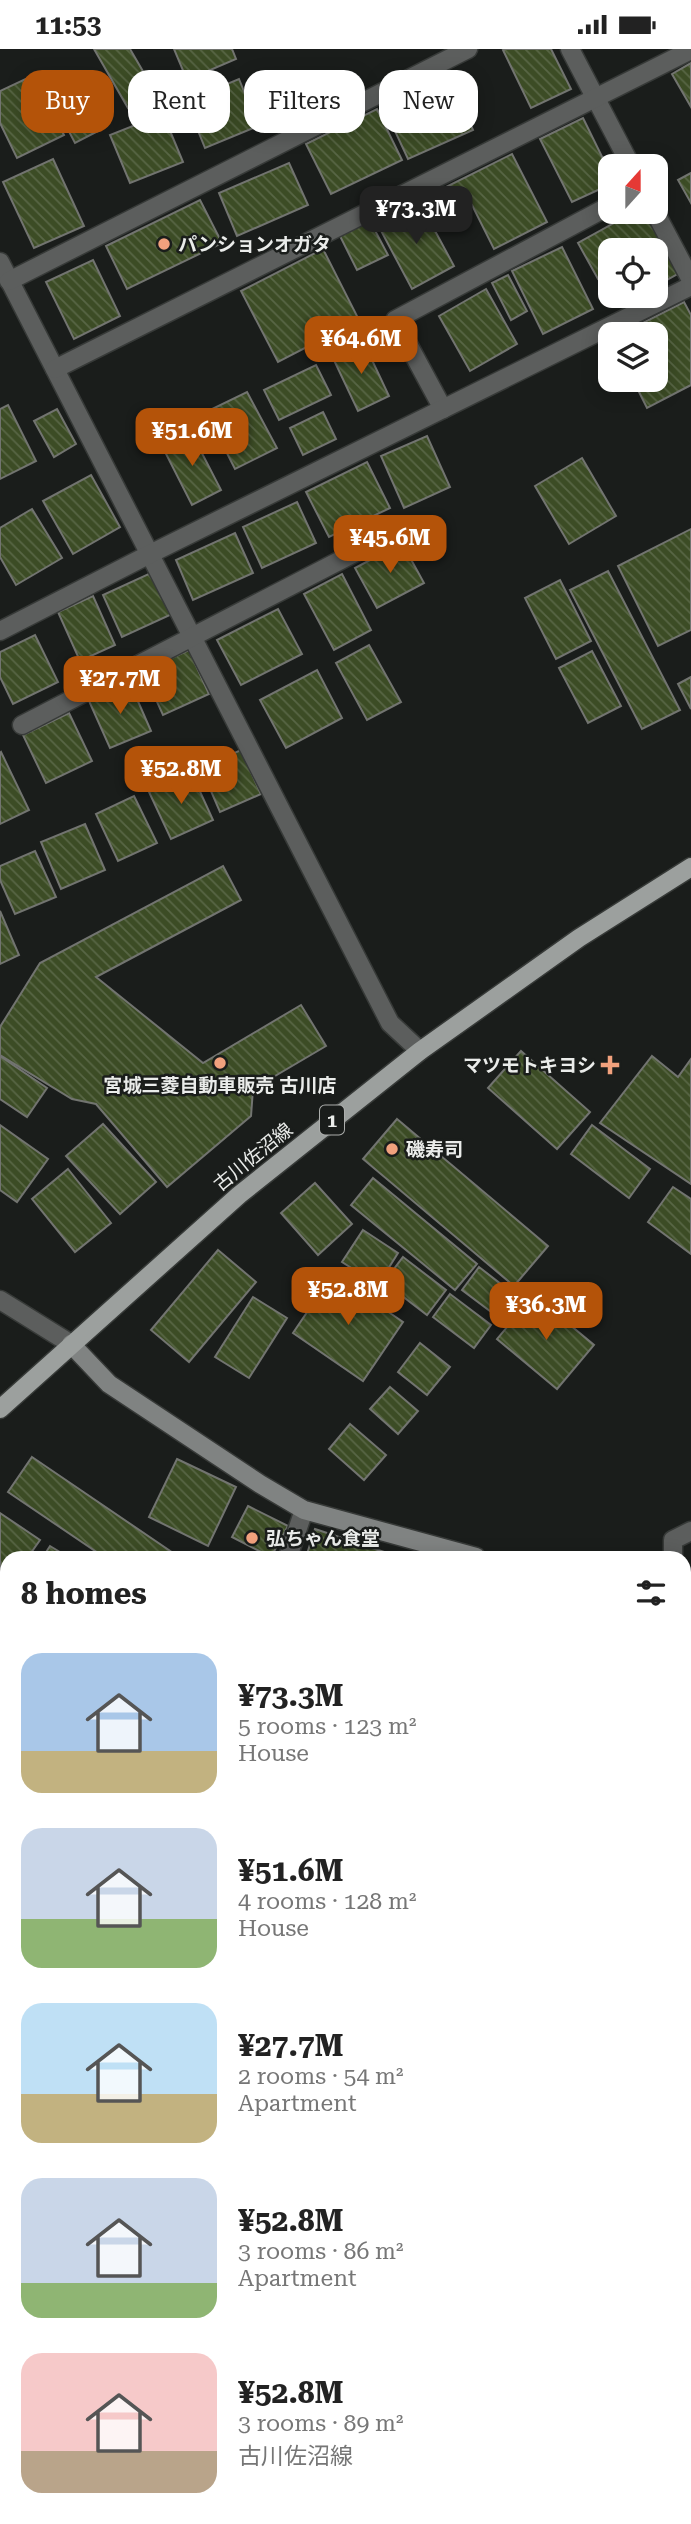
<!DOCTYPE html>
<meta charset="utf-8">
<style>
:root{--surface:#fff;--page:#f2f2f2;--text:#222;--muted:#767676;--accent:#b45309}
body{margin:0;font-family:"Roboto Serif","Noto Sans JP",serif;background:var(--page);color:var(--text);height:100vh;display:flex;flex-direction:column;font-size:26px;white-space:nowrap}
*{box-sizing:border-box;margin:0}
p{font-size:23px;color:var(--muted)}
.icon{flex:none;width:38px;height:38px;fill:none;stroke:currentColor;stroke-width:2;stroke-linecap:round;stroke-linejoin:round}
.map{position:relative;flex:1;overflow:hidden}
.panel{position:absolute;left:0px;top:1502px;width:691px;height:975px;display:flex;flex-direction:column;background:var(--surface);border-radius:21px 21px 0 0;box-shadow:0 4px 18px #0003}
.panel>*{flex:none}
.top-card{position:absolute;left:21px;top:21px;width:649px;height:63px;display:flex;gap:14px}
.needle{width:46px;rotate:21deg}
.fabs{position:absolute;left:598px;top:105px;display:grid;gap:14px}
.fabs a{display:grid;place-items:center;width:70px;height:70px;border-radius:14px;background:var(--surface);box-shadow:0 4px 18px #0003;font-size:35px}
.price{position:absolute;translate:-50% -60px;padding:0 16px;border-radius:14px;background:var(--accent);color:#fff;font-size:23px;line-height:46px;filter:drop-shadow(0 2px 4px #0008)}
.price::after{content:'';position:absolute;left:50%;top:42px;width:21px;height:16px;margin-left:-10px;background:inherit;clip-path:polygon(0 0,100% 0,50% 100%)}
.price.current{background:#222;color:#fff}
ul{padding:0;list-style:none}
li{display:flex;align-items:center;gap:21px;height:175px;padding:0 21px}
li span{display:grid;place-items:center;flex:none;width:196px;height:140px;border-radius:21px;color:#555}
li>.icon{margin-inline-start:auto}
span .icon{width:84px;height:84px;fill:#fffc;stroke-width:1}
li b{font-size:30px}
h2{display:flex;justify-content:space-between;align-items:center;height:84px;padding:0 21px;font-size:30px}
.chip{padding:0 24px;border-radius:21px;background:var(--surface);box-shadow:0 4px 18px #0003;font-size:24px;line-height:63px}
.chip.current{background:var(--accent);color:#fff}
.status{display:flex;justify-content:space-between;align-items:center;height:49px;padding:0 35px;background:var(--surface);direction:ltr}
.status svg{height:19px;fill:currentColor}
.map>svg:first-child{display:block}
.building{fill:url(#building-back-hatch);stroke:#727470;stroke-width:2}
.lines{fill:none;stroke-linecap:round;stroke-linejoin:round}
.lane-casing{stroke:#373a38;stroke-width:21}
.street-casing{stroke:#373a38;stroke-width:21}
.secondary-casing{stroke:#373a38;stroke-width:21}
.primary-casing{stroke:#373a38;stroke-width:21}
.lane{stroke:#5c5e5d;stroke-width:18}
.street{stroke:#5c5e5d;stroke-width:18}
.secondary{stroke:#808382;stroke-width:18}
.primary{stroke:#9ca09e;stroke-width:18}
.poi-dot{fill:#f1a17d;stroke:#1a1d1b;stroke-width:2.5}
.labels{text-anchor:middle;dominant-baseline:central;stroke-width:5;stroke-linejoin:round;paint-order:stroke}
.shield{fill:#1a1d1b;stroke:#acaeac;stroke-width:2}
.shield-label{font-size:18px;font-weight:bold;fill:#eaecea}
.poi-label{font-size:19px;font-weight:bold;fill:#eaecea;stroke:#1a1d1b;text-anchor:start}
.street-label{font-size:19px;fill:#eaecea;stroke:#1a1d1b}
</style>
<div class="status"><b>11:53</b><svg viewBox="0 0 49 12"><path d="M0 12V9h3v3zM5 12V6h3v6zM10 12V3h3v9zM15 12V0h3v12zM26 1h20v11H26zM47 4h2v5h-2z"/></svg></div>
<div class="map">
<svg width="691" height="2475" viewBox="0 0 691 2475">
<defs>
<pattern id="building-back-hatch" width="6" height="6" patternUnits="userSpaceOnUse" patternTransform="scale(1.75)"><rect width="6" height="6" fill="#3c4c25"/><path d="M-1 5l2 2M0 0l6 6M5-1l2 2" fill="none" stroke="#586645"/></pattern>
</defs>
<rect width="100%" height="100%" fill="#1a1d1b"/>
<!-- building -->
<g class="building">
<path d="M94,0H130L155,43L128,59Z"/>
<path d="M174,0H232L236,10L187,31Z"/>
<path d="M506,0H551L571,40L531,59L503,1Z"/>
<path d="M691,14V58L672,25Z"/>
<path d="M447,22L473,81L408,110L381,52Z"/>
<path d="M34,26L64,86L17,109L0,74V42Z"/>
<path d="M239,30L258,77L205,99L186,52Z"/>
<path d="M77,37L100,81L75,94L52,50Z"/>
<path d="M377,60L402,111L331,145L306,95Z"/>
<path d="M163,65L183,113L130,134L110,86Z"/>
<path d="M583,69L611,126V135L572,153L540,90Z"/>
<path d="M512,105L547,173L494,200L472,156L445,170L432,145Z"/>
<path d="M53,110L84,177L34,199L3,133Z"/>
<path d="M289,114L308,156L237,187L219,144Z"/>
<path d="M691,124V154L678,131Z"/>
<path d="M200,151L222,194L127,240L106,197Z"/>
<path d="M420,154L454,217L412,240L378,176Z"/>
<path d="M634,163H647L681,223L656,237V201H611V223L598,230L578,194Z"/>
<path d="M370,172L388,206L357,221L340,187Z"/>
<path d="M562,198L593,260L543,285L512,222Z"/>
<path d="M323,200L359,271L278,313L241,242Z"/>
<path d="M93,211L120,267L74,290L46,233Z"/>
<path d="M508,226L527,262L511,271L492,234Z"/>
<path d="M486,240L517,295L470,322L439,267Z"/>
<path d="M684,253L691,266V336L647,359L633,331H656V285H621Z"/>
<path d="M363,292L389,347L358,362L332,307Z"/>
<path d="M316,316L331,346L279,371L264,341Z"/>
<path d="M247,343L277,399L235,420L206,363Z"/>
<path d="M8,356L36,412L0,430V360Z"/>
<path d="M57,360L76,395L54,408L34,372Z"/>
<path d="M323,363L336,390L303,406L290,379Z"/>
<path d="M191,383L221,441L192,456L162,397Z"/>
<path d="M427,387L450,438L404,459L381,407Z"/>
<path d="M582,409L616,467L569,495L535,437Z"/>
<path d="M367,413L390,459L329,488L306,443Z"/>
<path d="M91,426L120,478L73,505L43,452Z"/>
<path d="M297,453L316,494L262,519L243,478Z"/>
<path d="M32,460L62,509L16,536L0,508V479Z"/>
<path d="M691,480V581L658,597L618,517Z"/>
<path d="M235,484L253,524L193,551L176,511Z"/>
<path d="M402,494L424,534L377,559L355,519Z"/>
<path d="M608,522L680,661L642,680L570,541Z"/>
<path d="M153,523L172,565L122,588L103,546Z"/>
<path d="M342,525L371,581L334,601L304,545Z"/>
<path d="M560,531L591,592L556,610L525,549Z"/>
<path d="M93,547L115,596L80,612L58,563Z"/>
<path d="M278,560L302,605L241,636L217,591Z"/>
<path d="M35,586L58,633L13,655L0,628V603Z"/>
<path d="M369,596L401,653L367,671L336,614Z"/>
<path d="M189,601L209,645L163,666L143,622Z"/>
<path d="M592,602L621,657L588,674L559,619Z"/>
<path d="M317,621L342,669L286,699L260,651Z"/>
<path d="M691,628V660L678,635Z"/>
<path d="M130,634L151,682L110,699L89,652Z"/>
<path d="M69,664L92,712L46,734L23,686Z"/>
<path d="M241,701L261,745L220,763L201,719Z"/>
<path d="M1,703L29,761L0,775V704Z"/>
<path d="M192,725L213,771L171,790L149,743Z"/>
<path d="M134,747L157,794L118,812L96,765Z"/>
<path d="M85,775L105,821L61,840L41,793Z"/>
<path d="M35,802L56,848L15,865L0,831V817Z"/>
<path d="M223,817L241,851L96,928L203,1014L301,956L326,997L253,1040L251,1067L167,1138L96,1055L72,1050L0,1006V978L40,914Z"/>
<path d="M0,862L19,906L0,915Z"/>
<path d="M521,1002L590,1063L557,1100L488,1039Z"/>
<path d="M0,1007L47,1039L27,1068L0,1050Z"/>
<path d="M652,1007L678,1028L691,1010V1135L600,1074Z"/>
<path d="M397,1070L548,1197L514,1237L363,1110Z"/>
<path d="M103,1075L156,1133L120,1165L66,1107Z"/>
<path d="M0,1076L48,1110L17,1153L0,1141Z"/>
<path d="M592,1076L650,1120L629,1149L571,1105Z"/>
<path d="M68,1120L111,1174L75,1203L32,1150Z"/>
<path d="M373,1129L477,1215L455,1241L351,1156Z"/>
<path d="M315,1134L352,1175L318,1206L281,1164Z"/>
<path d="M673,1138L691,1150V1205L648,1173Z"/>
<path d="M363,1181L398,1204L378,1236L342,1213Z"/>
<path d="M218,1201L256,1233L189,1313L151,1281Z"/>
<path d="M403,1208L446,1241L427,1266L384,1233Z"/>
<path d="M479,1218L515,1246L498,1268L462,1241Z"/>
<path d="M333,1225L403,1273L363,1332L293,1284Z"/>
<path d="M450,1245L491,1276L474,1299L433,1268Z"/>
<path d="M534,1246L594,1296L557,1340L497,1290Z"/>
<path d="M253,1248L287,1269L249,1329L215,1308Z"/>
<path d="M420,1294L450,1318L427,1346L398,1323Z"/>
<path d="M390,1338L418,1362L398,1385L370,1360Z"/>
<path d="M350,1375L386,1406L364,1431L329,1400Z"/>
<path d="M32,1408L179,1508H104L8,1443Z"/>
<path d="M177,1410L236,1438L208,1497L149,1468Z"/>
<path d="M248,1457L288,1477L271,1508L232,1488Z"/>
<path d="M0,1464L40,1491L28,1508H7V1525L0,1521Z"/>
<path d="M315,1480L390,1505L389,1508H306Z"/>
<path d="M50,1497L68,1508H43Z"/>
<path d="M4,1549L7,1552V1589L0,1584V1554Z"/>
<path d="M0,1760L7,1765V1795L0,1789Z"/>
<path d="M684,2038L691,2043V2118L684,2113Z"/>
<path d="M7,2155V2182L0,2178V2168Z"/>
<path d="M684,2201L691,2206V2253L685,2260Z"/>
<path d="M7,2288V2333L0,2328V2300Z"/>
<path d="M98,2469L94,2475H52L44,2470Z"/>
<path d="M140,2469H176L185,2475H136Z"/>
<path d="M196,2469H245L241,2475H205Z"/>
<path d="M388,2469H477L473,2475H385Z"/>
</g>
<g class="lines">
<defs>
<g id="lane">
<path d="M7,2354L1,2374L7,2387"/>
<path d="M13,2475L16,2469"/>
</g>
<g id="street">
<path d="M570,0L631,117"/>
<path d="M655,163L691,231"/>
<path d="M0,213L390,974L420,1002"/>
<path d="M9,232L468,0"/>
<path d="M55,320L691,1"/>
<path d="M443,360L395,271L611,156"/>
<path d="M0,582L150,505L691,237"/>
<path d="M22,676L366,498"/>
<path d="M0,1251L71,1295"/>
<path d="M288,1508L304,1461"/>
<path d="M673,1508V1491L691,1482"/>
<path d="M684,1838L691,1842"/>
<path d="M0,1901L7,1892"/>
<path d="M0,2084L7,2087"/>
<path d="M525,2469L533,2475"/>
<path d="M119,2475L123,2469"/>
</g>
<g id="secondary">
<path d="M71,1295L109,1335L260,1435L304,1461L476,1508"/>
<path d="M684,1566L691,1568"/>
</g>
<path id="primary" d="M0,1360L239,1146L420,1002L579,889L691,818"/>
</defs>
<!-- lane casing -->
<use href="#lane" class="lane-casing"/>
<!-- street casing -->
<use href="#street" class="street-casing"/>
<!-- secondary casing -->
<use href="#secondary" class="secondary-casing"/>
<!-- primary casing -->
<use href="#primary" class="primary-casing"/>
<!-- lane -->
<use href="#lane" class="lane"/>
<!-- street -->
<use href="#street" class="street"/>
<!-- secondary -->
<use href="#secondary" class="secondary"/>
<!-- primary -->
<use href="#primary" class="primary"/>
</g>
<!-- markers -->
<g class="poi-dot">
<circle cx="164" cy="195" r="7"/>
<circle cx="220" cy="1014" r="7"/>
<path d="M606.5 1005.5h7v7h7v7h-7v7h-7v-7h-7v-7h7z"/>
<circle cx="392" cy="1100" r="7"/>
<circle cx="252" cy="1489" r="7"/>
</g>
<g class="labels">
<!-- shield labels -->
<rect class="shield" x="320" y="1056.5" width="24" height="29" rx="5"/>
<g class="shield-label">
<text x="332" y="1071">1</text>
</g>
<!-- poi labels -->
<g class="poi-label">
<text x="178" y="195">パンションオガタ</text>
<text x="596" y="1016" text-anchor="end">マツモトキヨシ</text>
<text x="220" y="1036" text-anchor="middle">宮城三菱自動車販売 古川店</text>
<text x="406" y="1100">磯寿司</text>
<text x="266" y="1489">弘ちゃん食堂</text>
</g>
<!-- street labels -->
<g class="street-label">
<text transform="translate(253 1108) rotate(-39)">古川佐沼線</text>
</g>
</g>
</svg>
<div class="fabs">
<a><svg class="needle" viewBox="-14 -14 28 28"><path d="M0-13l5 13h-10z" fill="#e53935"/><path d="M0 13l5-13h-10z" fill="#767676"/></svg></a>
<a><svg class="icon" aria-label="locate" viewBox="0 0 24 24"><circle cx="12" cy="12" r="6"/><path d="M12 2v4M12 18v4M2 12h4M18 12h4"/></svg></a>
<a><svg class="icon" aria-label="layers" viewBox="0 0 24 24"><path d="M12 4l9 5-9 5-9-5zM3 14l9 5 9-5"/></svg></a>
</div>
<b class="price current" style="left:416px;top:197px">¥73.3M</b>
<b class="price" style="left:361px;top:327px">¥64.6M</b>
<b class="price" style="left:192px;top:419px">¥51.6M</b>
<b class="price" style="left:390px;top:526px">¥45.6M</b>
<b class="price" style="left:120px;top:667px">¥27.7M</b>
<b class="price" style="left:181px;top:757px">¥52.8M</b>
<b class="price" style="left:348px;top:1278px">¥52.8M</b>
<b class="price" style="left:546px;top:1293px">¥36.3M</b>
<div class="top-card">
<a class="chip current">Buy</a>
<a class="chip">Rent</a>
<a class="chip">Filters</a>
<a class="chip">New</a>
</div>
<section class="panel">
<h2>8 homes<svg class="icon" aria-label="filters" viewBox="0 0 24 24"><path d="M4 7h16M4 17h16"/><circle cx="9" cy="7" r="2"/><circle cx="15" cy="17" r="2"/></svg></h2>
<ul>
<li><span style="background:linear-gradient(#a9c7e8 70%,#c2b280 0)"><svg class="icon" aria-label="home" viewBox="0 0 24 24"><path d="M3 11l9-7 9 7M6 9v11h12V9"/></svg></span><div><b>¥73.3M</b><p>5 rooms · 123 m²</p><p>House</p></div></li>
<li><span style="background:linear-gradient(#c9d6e8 65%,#8fb573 0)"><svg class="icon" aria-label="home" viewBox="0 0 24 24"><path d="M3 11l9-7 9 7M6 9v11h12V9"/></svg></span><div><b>¥51.6M</b><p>4 rooms · 128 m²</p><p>House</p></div></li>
<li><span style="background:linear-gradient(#bfe0f5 65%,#c2b280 0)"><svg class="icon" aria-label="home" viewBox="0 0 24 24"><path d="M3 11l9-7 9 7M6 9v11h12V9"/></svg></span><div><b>¥27.7M</b><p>2 rooms · 54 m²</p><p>Apartment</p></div></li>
<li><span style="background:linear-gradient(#c9d6e8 75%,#8fb573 0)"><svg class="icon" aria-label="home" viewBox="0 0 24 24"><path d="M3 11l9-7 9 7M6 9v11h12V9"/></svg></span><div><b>¥52.8M</b><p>3 rooms · 86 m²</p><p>Apartment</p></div></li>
<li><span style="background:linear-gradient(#f6c9c9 70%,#b9a48a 0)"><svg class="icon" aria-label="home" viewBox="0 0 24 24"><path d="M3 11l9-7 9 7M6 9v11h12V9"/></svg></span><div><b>¥52.8M</b><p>3 rooms · 89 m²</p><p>古川佐沼線</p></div></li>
</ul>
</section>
</div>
